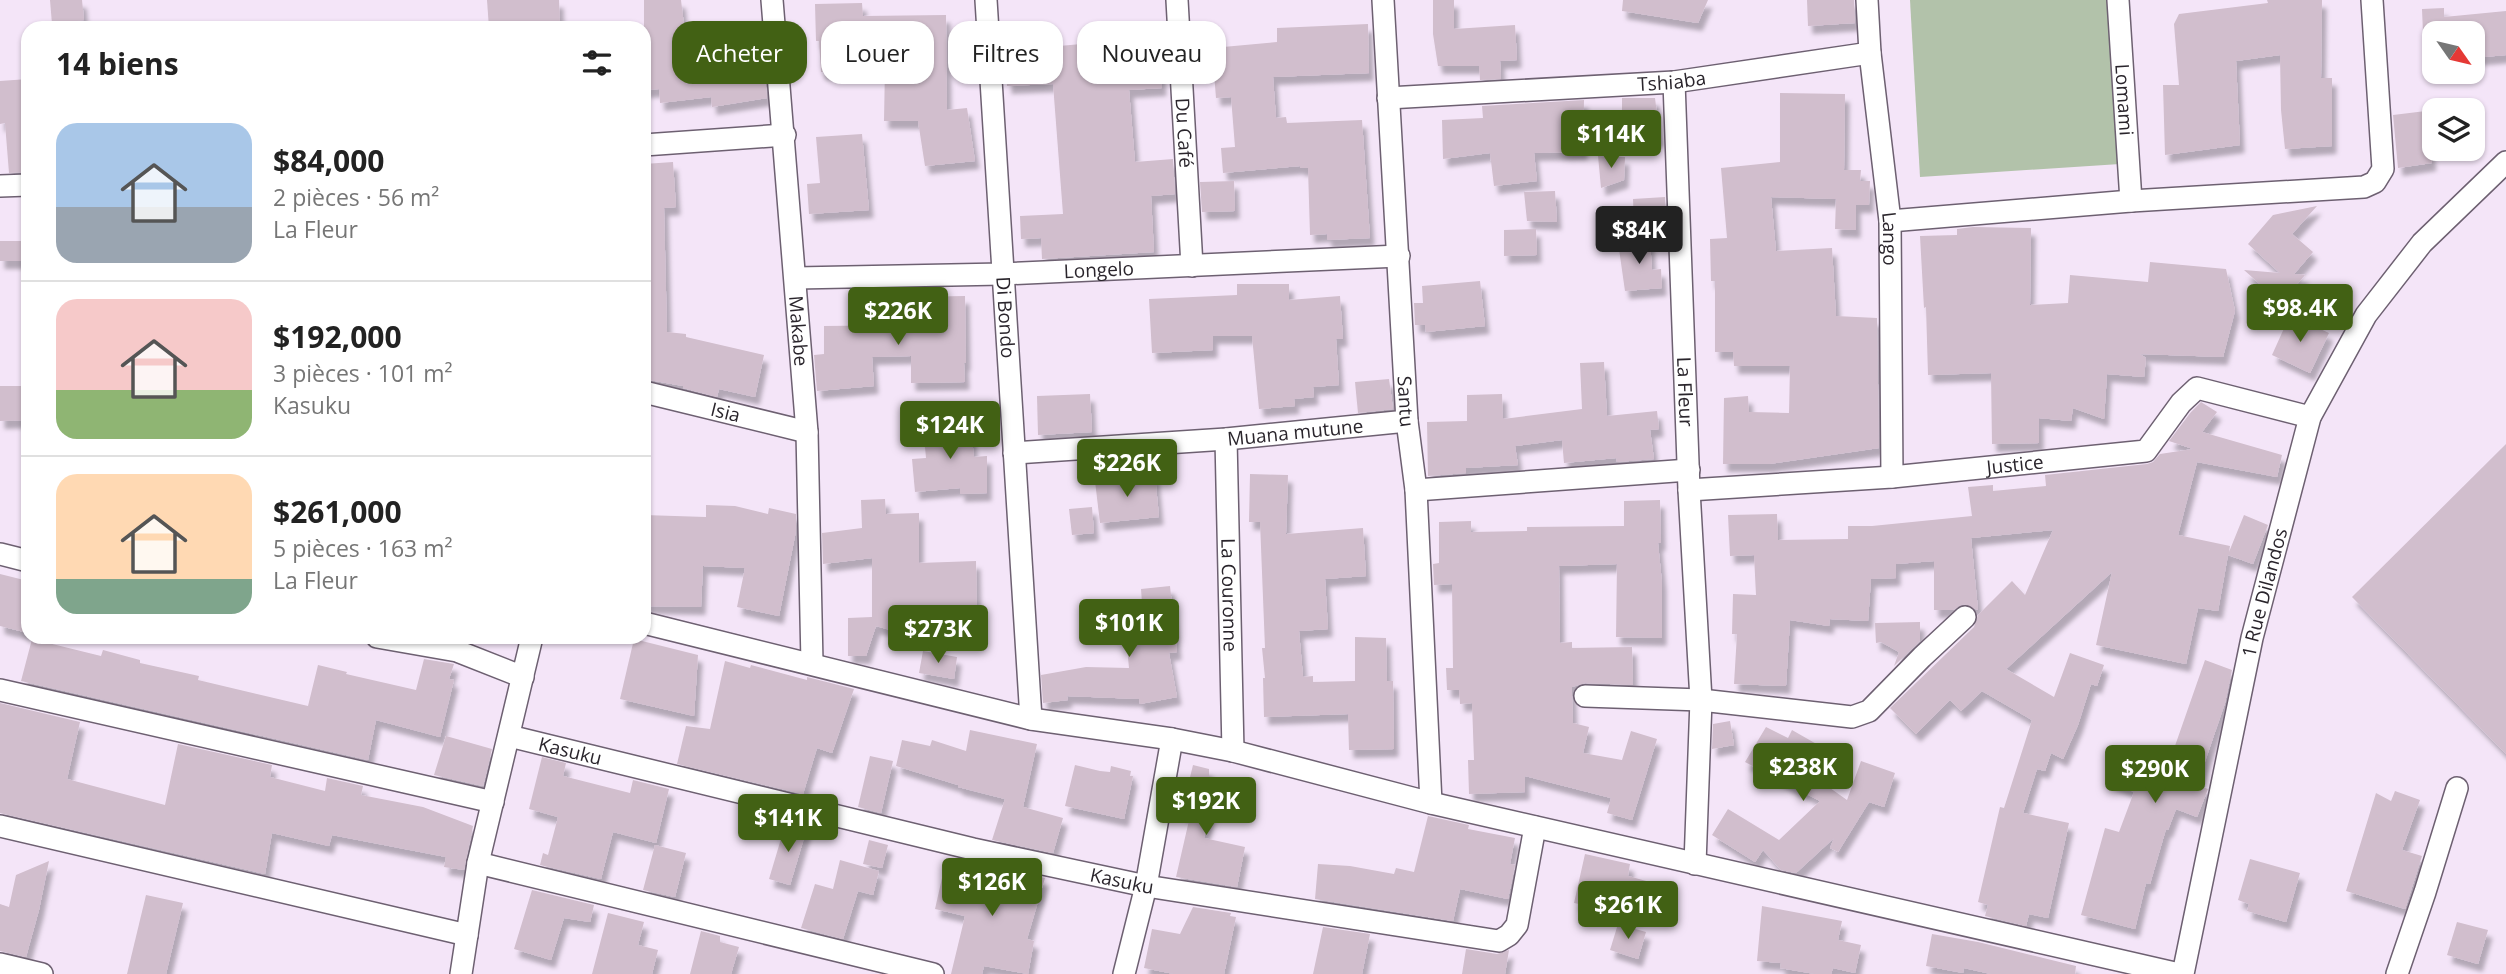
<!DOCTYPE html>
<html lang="fr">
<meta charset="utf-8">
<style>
:root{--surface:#fff;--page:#f6f6f6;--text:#222;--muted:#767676;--line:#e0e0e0;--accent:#426114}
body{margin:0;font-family:"Open Sans",sans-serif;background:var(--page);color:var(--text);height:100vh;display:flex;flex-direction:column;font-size:26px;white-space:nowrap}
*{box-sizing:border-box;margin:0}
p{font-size:23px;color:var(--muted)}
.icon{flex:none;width:38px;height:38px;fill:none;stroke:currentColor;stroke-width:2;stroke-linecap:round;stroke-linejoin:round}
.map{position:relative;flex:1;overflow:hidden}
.drawer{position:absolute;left:21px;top:21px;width:630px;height:623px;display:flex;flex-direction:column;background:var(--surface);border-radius:21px;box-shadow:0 2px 5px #0004}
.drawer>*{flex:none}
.guide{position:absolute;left:672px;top:21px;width:665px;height:63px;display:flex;gap:14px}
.needle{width:46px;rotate:124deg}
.fabs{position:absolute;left:2422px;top:21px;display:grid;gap:14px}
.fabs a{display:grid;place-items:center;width:63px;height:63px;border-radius:14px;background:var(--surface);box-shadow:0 2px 5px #0004;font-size:35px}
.price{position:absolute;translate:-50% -60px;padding:0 16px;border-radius:7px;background:var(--accent);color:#fff;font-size:23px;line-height:46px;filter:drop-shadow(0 2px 4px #0008)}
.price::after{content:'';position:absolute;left:50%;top:42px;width:21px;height:16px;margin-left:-10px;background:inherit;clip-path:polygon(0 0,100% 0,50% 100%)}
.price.on{background:#222;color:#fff}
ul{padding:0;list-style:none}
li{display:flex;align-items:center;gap:21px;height:175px;padding:0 35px}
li+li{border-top:2px solid var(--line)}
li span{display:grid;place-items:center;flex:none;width:196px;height:140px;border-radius:21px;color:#555}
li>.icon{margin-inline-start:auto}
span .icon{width:84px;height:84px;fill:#fffc;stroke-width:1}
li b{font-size:30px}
h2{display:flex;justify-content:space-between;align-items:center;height:84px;padding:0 35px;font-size:30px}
.tag{padding:0 24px;border-radius:21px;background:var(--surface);box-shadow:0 2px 5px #0004;font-size:24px;line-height:63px}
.tag.on{background:var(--accent);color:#fff}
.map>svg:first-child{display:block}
.green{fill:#b2c2aa}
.building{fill:#d1becd;filter:url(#shadow)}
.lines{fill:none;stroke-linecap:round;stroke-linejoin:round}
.street-casing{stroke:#6d6071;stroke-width:24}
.street{stroke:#fff;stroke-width:21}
.labels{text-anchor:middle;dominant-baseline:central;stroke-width:5;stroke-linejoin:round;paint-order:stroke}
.street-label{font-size:19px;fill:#2a252c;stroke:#f4e5f8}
</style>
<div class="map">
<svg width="2506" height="974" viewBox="0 0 2506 974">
<defs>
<filter id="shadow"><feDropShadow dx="4.5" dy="8" stdDeviation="2" flood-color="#0004"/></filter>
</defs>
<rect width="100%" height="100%" fill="#f4e5f8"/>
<!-- green -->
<path class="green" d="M1910,0H2109L2120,164L1920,177Z"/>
<!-- building -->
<g class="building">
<path d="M50,0H82L84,20L52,24Z"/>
<path d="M487,0H559L560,25L489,28Z"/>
<path d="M644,0H681L688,59L759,48L760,54H763L767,98L712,107L711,97L660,103L659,89L644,90Z"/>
<path d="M1433,0H1454V29L1515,25L1517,60L1500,61L1501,79L1480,80L1479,66H1438L1433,34Z"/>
<path d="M1623,0H1708L1698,23L1622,11Z"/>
<path d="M1807,0H1854L1855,23L1808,26Z"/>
<path d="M2267,0H2322L2321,78H2332V146L2285,149L2281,110L2280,55L2236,61L2240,145L2165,155L2163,85H2179L2174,24L2179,14L2268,3Z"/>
<path d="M862,3L863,16L946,15L947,110L967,108L975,161L925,166L918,121H884L885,67L821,72L819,41H816L815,4Z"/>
<path d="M2444,8V17L2506,11V55L2473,58V33H2423L2422,9Z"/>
<path d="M1368,24L1369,73L1273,77L1276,118L1286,117L1287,123L1362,120L1370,238L1327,240V234L1310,235L1308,168H1300V166L1223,173L1221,148L1235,147L1231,97L1216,98L1212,48L1277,42V28Z"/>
<path d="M1159,37L1162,88L1129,90L1135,162L1173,159L1175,194L1151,196L1154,252L1042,259L1041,238L1021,239L1020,216L1063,214L1053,84L1007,86L1006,45L1047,44L1048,47Z"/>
<path d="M28,79V172L9,173L5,123L0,124V81Z"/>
<path d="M1780,93L1845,94L1844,170H1861L1860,181H1870L1869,205H1856V230L1835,229L1836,199L1771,197L1776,251L1832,248L1836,316L1877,318L1879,448L1769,464H1723L1724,398L1748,396L1749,412L1789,413L1790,366H1734L1733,352H1715V281H1711L1710,239L1727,238L1721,168L1780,162Z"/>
<path d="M1622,98H1655L1660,139L1622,144Z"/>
<path d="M1584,100L1583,152L1534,153L1537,181L1494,186L1490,153L1443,159L1442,120L1483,118L1482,106Z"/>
<path d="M2434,110V148H2430L2432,163L2398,168L2393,115Z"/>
<path d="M862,134L869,210L809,214L807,184L820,183L816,137Z"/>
<path d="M1598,156L1625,157L1624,180L1601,188Z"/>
<path d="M673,162L676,207L664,208L667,332L686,334V337L764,355L755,397L719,389L717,397L683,388V386L644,379V164Z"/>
<path d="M1234,181L1235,211L1202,212L1200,182Z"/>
<path d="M1555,191L1557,222L1527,221L1524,192Z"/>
<path d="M1665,197L1666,223L1634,224L1633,199Z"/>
<path d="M2317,206L2292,234L2313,252L2294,274L2305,275L2281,303L2244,270L2280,273L2248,244L2273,215Z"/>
<path d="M1973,227L2031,228L2030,305L2068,303L2070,275L2148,282L2150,262L2226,269L2235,311L2223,357L2140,354L2146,358L2144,377L2107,374L2104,419L2073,408L2071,421L2039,418V443L1992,444L1991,373L1928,375L1926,307L1924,308L1920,236L1957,235V229Z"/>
<path d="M1536,229L1537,255L1504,256V230Z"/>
<path d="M1650,240L1652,270L1661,269L1662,288L1625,291L1618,242Z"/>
<rect x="0" y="241" width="28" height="20"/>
<path d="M1480,281L1485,326L1426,332L1425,325H1415L1414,303H1423L1422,286Z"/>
<path d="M1237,284H1289V300L1340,296L1343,339H1336L1339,385L1313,387L1314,397L1294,399L1295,406L1259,409L1252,336H1213V350L1152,353L1149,299L1237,295Z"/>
<path d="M965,296L966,363H964L965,382L911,383V356L872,357L874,386L817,391L814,355L824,354V326L911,325V297Z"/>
<path d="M2290,315L2329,333L2310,373L2272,355Z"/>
<path d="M1604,362L1607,416L1657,411L1659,429L1650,430L1654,459L1617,462L1616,458L1564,463L1562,440L1515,446L1518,465L1466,468V473L1428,476L1427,422L1467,421V395L1502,394L1503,419L1582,409L1580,363Z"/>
<path d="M1389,379L1393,409L1358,413L1355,382Z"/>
<path d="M0,386H28V420L0,421Z"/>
<path d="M1090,394L1092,432L1038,435L1037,396Z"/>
<path d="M2201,402L2217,412L2202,432L2282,455L2277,477L2197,462L2178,535L2230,546L2229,552L2244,515L2268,525L2253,564L2228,555L2218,611L2198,608L2186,664L2096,645L2112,572L2006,669L2054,697L2070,653L2104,665L2097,686L2091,684L2078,725L2063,759L2051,753L2045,771L2037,769L2023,813L2069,823L2048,918L2029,914L2026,926L1985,916L1988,905L1978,902L2000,807L2004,808L2032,720L1982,691L1961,711L1950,700L1916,734L1890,708L1974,627L1978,615L2012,581L2025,595L2053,530L1971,538L1978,610L1963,604L1953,610H1934V561L1896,564V578L1871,579L1868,621L1830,619L1829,626L1790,620L1786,686L1734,684L1737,634H1732L1733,594L1756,595L1754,555L1730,556L1728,515L1777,514L1778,540L1848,539V526H1872L1972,516L1968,487L1993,485V491L2046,486L2045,475L2147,464L2153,462L2160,454L2193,449L2169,441L2191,412Z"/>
<path d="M970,420L974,457L987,456V493L960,494V488L915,492L912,459L926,458L923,425Z"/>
<path d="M2506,444V754L2352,597Z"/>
<path d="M1250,474L1288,475L1286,534L1363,528L1366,576L1325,579L1328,629L1299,631L1303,677L1313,676V682L1355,681V637L1386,638L1387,681H1393L1394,749L1349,750L1348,714L1264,717L1263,678H1265L1262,648H1265L1260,522H1249Z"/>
<path d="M1155,475L1159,517L1100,523L1095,481Z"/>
<path d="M885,499L886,514L919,513V563L976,561L977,613L908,614V635L876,626L866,656H848V618L872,617V558L823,564L822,533L862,528L861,500Z"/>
<path d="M1660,500L1661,543H1658L1662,583V638L1616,637L1617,564L1559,566L1560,643L1572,642V648L1632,647L1633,685L1585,683L1572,687V696L1573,723L1589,727L1583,753L1622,760L1631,731L1657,739L1632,820L1607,813L1611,798L1525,776V792L1469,794L1468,760H1474L1472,703L1460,704L1459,690H1447L1446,668H1453L1452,584L1434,585L1433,564L1439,563V522L1471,521V532L1527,531V527L1624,526V501Z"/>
<path d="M706,505L735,506L768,514L769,508L796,514V531L779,616L737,607L745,568L703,566L701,607L644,606V515L706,517Z"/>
<path d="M1092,507L1094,533L1072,535L1069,509Z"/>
<path d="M0,574L28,581V633L0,626Z"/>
<path d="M1170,586L1177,652L1169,653L1177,697L1140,704L1139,699L1067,696L1068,700L1043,703L1041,675L1086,667L1129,668L1123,604L1142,603L1141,589Z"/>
<path d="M1920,622V641L1894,666L1899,652L1881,642L1876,643L1875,623Z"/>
<path d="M32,639L101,656L103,650L140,660V663L199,676L198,680L308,706L318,665L347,672L346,674L416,690L424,659L454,664L449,679L454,680L440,737L376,720L368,760L21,681Z"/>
<path d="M634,639L698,655L694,716L620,699Z"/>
<path d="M923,651L957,657L954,679L919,673Z"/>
<path d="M2205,660L2232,670L2225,703L2197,785L2208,789L2197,817L2176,809L2168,830L2166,829L2150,884L2146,883L2135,929L2081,915L2105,828L2119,832L2134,792L2110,782L2125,745L2169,763Z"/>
<path d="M725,661L750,668L751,665L807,680V677L854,689L832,753L817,748L803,794L677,764L686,726L710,729Z"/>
<path d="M0,703L80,722L67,779L165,805L178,744L272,765L270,777L325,791L327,778L363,786L361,795L423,807L473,826L464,870L444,867L446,857L332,835L329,846L272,833L265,874L0,813Z"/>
<path d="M1730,721L1734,745L1712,749L1713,724Z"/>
<path d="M1766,727L1788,738L1792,730L1827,750L1813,776L1847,800L1861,761L1895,773L1884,807L1869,802L1838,852L1830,848L1834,838L1796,873L1781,870L1763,850L1755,862L1712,835L1728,809L1779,840L1820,801L1745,762Z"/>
<path d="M970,730L1037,744L1023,807L1063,818L1053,853L992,840L1005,799L958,787V785L896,766L902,740L930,746L932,740L966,751Z"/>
<path d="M446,736L492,749L483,786L434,775Z"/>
<path d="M870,756L893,761L881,813L858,807Z"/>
<path d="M542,757L566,763L563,776L630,793L633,780L669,789L656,843L613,832L601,879L540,865L543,853L548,855L558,817L529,809Z"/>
<path d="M1075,765L1100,771L1110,772L1111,766L1131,771L1130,776H1133L1124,819L1065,806Z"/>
<path d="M1193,765L1209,769V777H1219L1204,838L1245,847L1237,887L1176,877L1190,816L1181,814Z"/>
<path d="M2395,791L2420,800L2402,850L2422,856L2405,909L2346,891L2376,793L2391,801Z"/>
<path d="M1428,816L1469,825L1468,829L1515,838L1510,864L1515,865L1508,899L1460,889L1453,921L1315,899L1318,864L1350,866L1394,874L1396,868L1414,872Z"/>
<path d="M786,822L807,828L790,885L769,879Z"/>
<path d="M869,840L888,845L882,868L863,864Z"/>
<path d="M655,845L686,853L675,897L643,890Z"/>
<path d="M1585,854L1630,864L1628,876L1650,882L1639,917L1574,903Z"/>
<path d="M2250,859L2300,873L2286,922L2247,911L2249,904L2238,900Z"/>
<path d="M840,860L879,871L873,895L858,891L843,939L801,928L815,884L833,889Z"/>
<path d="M49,861L39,910L26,957L0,951V904L9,907L16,875Z"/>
<path d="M985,865L1045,878L1027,939L1034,941L1028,974L984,966L982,974H951L965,916L935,909L942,878L949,879L953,867L982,874Z"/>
<path d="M532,890L594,905L590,922L564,918L551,960L514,949Z"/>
<path d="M146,895L183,903L166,974H127Z"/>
<path d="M1762,906L1842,921L1838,940L1861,945L1855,973L1833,968L1831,974H1815L1780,968L1781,963L1757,961Z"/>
<path d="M1193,907L1231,913L1230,916L1236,917L1224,974H1174L1144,968L1152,929L1180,934Z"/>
<path d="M608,913L644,922L638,945L658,950L652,974H592Z"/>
<path d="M2457,922L2488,930L2478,964L2447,955Z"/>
<path d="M1618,924L1646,932L1638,959L1610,950Z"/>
<path d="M1323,927L1370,934L1362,974H1313Z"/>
<path d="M701,931L720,936V942L739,947L731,974H690Z"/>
<path d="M1932,934L1978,942L2076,966L2075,974H1991L1964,968L1963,973L1926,966Z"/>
<path d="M1466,949L1497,954L1509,950L1505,974H1462Z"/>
</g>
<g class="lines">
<defs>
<g id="street">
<path id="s1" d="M772,0L807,432L812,663"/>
<path id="s2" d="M986,0L1031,719"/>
<path id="s3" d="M1177,0L1192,266"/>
<path id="s4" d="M1383,0L1407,421L1416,490L1431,803"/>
<path id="s5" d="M1867,0L1870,53L1890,221L1892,477"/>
<path id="s6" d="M2118,0L2131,201"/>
<path id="s7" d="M1674,82L1689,490L1701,700L1695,864"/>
<path id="s8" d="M1388,98L1674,82L1870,53"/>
<path d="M644,145L785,135"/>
<path d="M0,186L28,185"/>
<path d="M1890,221L2131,201L2364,187L2375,182L2383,169L2372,0"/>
<path id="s9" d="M796,278L1002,274L1399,256"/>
<path id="s10" d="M644,392L807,432"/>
<path id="s11" d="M1226,439L1233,751"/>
<path id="s12" d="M1014,453L1226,439L1407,421"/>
<path d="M1416,490L1689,470"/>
<path id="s13" d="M1689,490L1892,477L2146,451L2181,403L2197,388L2310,417"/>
<path d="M0,554L28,561"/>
<path d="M644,623L1031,719L1172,739L1233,751L1431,803L2179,974"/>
<path d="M377,637L457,651L523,677"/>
<path d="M0,690L493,802"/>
<path d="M1585,696L1701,700L1852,717L1869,711L1922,657L1965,617"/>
<path id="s14" d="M509,736L973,849L1146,886L1499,941L1509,935L1517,925L1535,827"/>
<path d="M0,826L467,935"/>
<path d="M478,863L933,974"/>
<path d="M0,964L42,974"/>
<path d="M461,974L478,863L532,637"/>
<path d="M1124,974L1146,886L1172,739"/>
<path id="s15" d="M2183,974L2252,638L2310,417L2366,315L2422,243L2506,162"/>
<path d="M2397,974L2425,892L2457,788"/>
</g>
</defs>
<!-- street casing -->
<use href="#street" class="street-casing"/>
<!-- street -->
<use href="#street" class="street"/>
</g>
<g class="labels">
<!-- street labels -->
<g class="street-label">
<text stroke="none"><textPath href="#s8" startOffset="284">Tshiaba</textPath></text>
<text stroke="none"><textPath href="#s6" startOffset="100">Lomami</textPath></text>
<text stroke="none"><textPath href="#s3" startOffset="133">Du Café</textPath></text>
<text stroke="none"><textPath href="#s5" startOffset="240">Lango</textPath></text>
<text stroke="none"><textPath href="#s9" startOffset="303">Longelo</textPath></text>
<text stroke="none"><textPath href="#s2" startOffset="318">Di Bondo</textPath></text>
<text stroke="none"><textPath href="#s1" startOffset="332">Makabe</textPath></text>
<text stroke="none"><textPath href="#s7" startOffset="310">La Fleur</textPath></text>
<text stroke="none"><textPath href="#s4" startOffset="402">Santu</textPath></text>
<text stroke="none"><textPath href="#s10" startOffset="84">Isia</textPath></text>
<text stroke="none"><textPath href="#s12" startOffset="282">Muana mutune</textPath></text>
<text stroke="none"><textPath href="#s13" startOffset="327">Justice</textPath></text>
<text stroke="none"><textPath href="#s15" startOffset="390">1 Rue Dilandos</textPath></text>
<text stroke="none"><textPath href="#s11" startOffset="156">La Couronne</textPath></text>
<text stroke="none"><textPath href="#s14" startOffset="63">Kasuku</textPath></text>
<text stroke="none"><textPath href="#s14" startOffset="630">Kasuku</textPath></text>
</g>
</g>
</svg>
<div class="fabs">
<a><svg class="needle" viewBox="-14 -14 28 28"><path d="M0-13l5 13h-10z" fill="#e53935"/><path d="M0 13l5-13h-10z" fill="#767676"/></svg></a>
<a><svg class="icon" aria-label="layers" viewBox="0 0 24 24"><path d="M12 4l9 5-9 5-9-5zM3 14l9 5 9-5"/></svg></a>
</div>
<b class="price" style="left:1611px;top:170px">$114K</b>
<b class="price on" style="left:1639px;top:266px">$84K</b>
<b class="price" style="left:2300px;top:344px">$98.4K</b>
<b class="price" style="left:898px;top:347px">$226K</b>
<b class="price" style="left:950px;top:461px">$124K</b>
<b class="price" style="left:1127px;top:499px">$226K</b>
<b class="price" style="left:1129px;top:659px">$101K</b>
<b class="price" style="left:938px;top:665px">$273K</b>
<b class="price" style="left:1803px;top:803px">$238K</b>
<b class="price" style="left:2155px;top:805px">$290K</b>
<b class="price" style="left:1206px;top:837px">$192K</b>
<b class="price" style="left:788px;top:854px">$141K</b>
<b class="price" style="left:992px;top:918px">$126K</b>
<b class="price" style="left:1628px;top:941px">$261K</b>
<div class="guide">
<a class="tag on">Acheter</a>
<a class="tag">Louer</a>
<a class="tag">Filtres</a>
<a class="tag">Nouveau</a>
</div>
<section class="drawer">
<h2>14 biens<svg class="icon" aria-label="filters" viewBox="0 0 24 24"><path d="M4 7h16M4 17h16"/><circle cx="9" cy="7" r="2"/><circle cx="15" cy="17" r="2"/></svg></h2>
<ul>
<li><span style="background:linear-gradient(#a9c7e8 60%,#9aa5b1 0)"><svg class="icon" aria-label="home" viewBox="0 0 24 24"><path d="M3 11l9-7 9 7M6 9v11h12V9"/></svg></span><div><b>$84,000</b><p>2 pièces · 56 m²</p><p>La Fleur</p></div></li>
<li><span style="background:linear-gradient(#f6c9c9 65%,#8fb573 0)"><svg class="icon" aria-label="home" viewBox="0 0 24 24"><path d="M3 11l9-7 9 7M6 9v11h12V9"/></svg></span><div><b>$192,000</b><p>3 pièces · 101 m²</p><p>Kasuku</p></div></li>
<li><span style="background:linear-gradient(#ffd9b3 75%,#7fa58c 0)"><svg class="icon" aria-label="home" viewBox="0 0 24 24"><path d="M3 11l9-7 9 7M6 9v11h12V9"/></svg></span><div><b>$261,000</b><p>5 pièces · 163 m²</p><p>La Fleur</p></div></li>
</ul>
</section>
</div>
